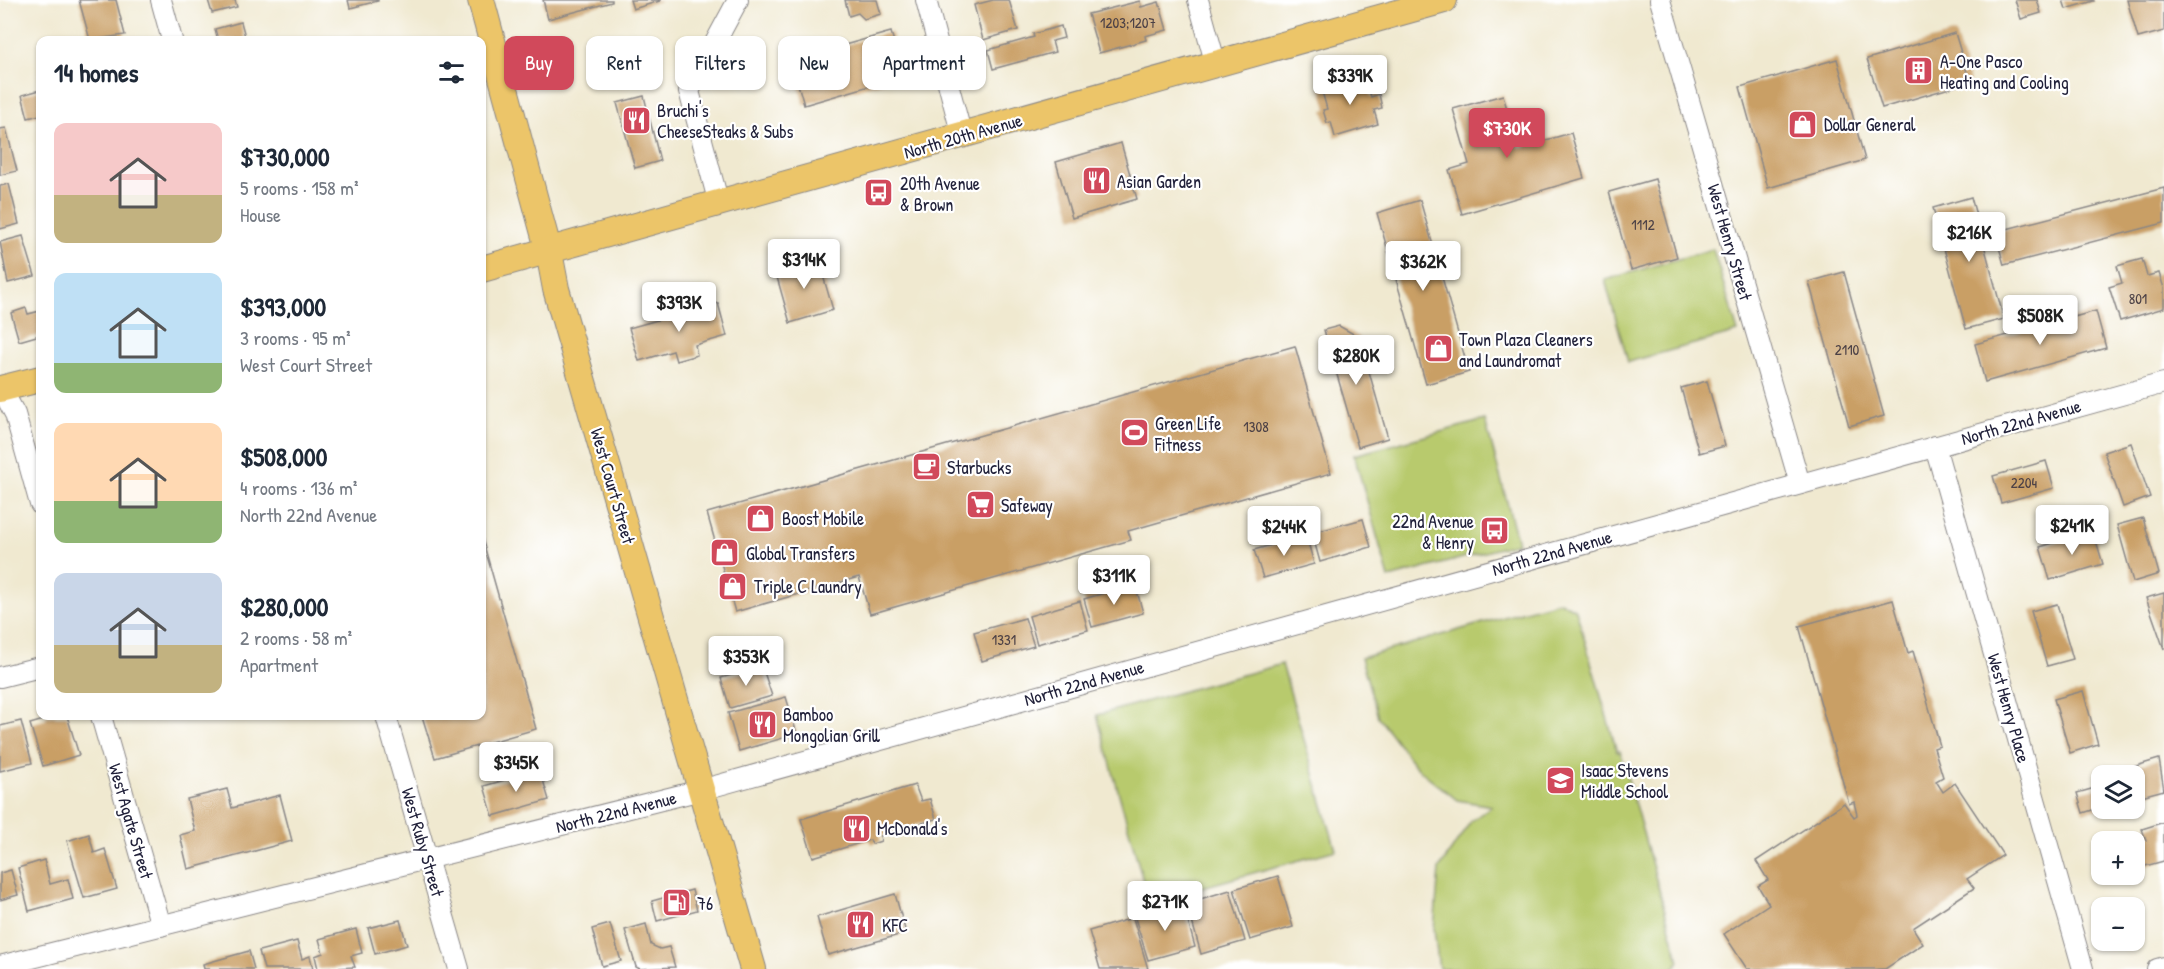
<!DOCTYPE html>
<meta charset="utf-8">
<style>
:root{--surface:#fff;--page:#f2f2f3;--text:#1f2937;--muted:#747a83;--accent:#d1495b}
body{margin:0;font-family:"Patrick Hand",sans-serif;background:var(--page);color:var(--text);height:100vh;display:flex;flex-direction:column;font-size:22px;white-space:nowrap}
*{box-sizing:border-box;margin:0}
p{font-size:20px;color:var(--muted)}
.icon{flex:none;width:33px;height:33px;fill:none;stroke:currentColor;stroke-width:2;stroke-linecap:round;stroke-linejoin:round}
.map{position:relative;flex:1;overflow:hidden}
.details{position:absolute;left:36px;top:36px;width:450px;height:684px;display:flex;flex-direction:column;background:var(--surface);border-radius:12px;box-shadow:0 2px 4px #0004}
.details>*{flex:none}
.hud{position:absolute;left:504px;top:36px;width:570px;height:54px;display:flex;gap:12px}
.fabs{position:absolute;left:2091px;top:765px;display:grid;gap:12px}
.fabs a{display:grid;place-items:center;width:54px;height:54px;border-radius:12px;background:var(--surface);box-shadow:0 2px 4px #0004;font-size:30px}
.price{position:absolute;translate:-50% -51px;padding:0 14px;border-radius:6px;background:#fff;color:#222;font-size:20px;line-height:39px;filter:drop-shadow(0 2px 3px #0008)}
.price::after{content:'';position:absolute;left:50%;top:36px;width:18px;height:14px;margin-left:-9px;background:inherit;clip-path:polygon(0 0,100% 0,50% 100%)}
.price.selected{background:var(--accent);color:#fff}
ul{padding:0;list-style:none}
li{display:flex;align-items:center;gap:18px;height:150px;padding:0 18px}
li span{display:grid;place-items:center;flex:none;width:168px;height:120px;border-radius:12px;color:#555}
li>.icon{margin-inline-start:auto}
span .icon{width:72px;height:72px;fill:#fffc;stroke-width:1}
li b{font-size:26px}
h2{display:flex;justify-content:space-between;align-items:center;height:72px;padding:0 18px;font-size:26px}
.pill{padding:0 21px;border-radius:12px;background:var(--surface);box-shadow:0 2px 4px #0004;font-size:21px;line-height:54px}
.pill.selected{background:var(--accent);color:#fff}
.map>svg:first-child{display:block}
.green{fill:#b8ca6d;stroke:#6d7654;stroke-width:1.5}
.building{fill:#c99f65}
.lines{fill:none;stroke-linecap:round;stroke-linejoin:round}
.minor-casing{stroke:#898686;stroke-width:22}
.major-casing{stroke:#898686;stroke-width:28}
.minor{stroke:#fff;stroke-width:20}
.major{stroke:#ecc569;stroke-width:26}
.labels{text-anchor:middle;dominant-baseline:central;stroke-width:4.5;stroke-linejoin:round;paint-order:stroke}
.number-label{font-size:15px;fill:#4c4146}
.poi-label{font-size:18px;fill:#22223b;stroke:#fff;text-anchor:start}
.street-label{font-size:18px;fill:#22223b;stroke:#fff}
</style>
<div class="map">
<svg width="2164" height="969" viewBox="0 0 2164 969">
<rect width="100%" height="100%" fill="#fff"/>
<filter id="ink" filterUnits="userSpaceOnUse"><feTurbulence type="fractalNoise" baseFrequency=".0167" numOctaves="2"/><feDisplacementMap in="SourceGraphic" scale="12" xChannelSelector="R" yChannelSelector="G"/><feConvolveMatrix kernelMatrix="1 2 1 2 8 2 1 2 1" color-interpolation-filters="sRGB"/></filter>
<filter id="wash" filterUnits="userSpaceOnUse"><feTurbulence type="fractalNoise" baseFrequency=".008" numOctaves="4" result="noise"/><feDisplacementMap in="SourceGraphic" scale="24" xChannelSelector="R" yChannelSelector="G"/><feGaussianBlur stdDeviation="1.35" result="paint"/><feColorMatrix in="noise" values="0 0 0 0 0 0 0 0 0 0 0 0 0 0 0 0 0 1.4 0 .05"/><feComposite in="paint" operator="in"/></filter>
<g filter="url(#wash)">
<rect width="100%" height="100%" fill="#f0e9d0"/>
<!-- green -->
<g class="green">
<path d="M1713,249L1738,332L1628,362L1605,280Z"/>
<path d="M1485,420L1518,543L1389,578L1354,455Z"/>
<path d="M1560,601L1576,610L1617,752L1620,751L1679,961L1674,969H1439L1434,930L1439,869L1471,821L1492,806L1457,800L1416,767L1378,717L1361,658Z"/>
<path d="M1282,664L1336,850L1149,902L1097,715Z"/>
</g>
<g id="blocks">
<!-- building -->
<g class="building">
<path d="M79,0H116L125,35L90,40Z"/>
<path d="M208,0H235L237,7L212,13Z"/>
<path d="M348,0H378V1L350,8Z"/>
<path d="M543,0H612V2L548,19Z"/>
<path d="M630,0H660V1L633,9Z"/>
<path d="M845,0H877L881,14L864,19L858,13L849,16Z"/>
<path d="M993,0H1009L1018,30L983,40L974,5Z"/>
<path d="M2015,0H2037L2041,13L2021,19Z"/>
<path d="M2063,0H2093L2094,1L2066,9Z"/>
<path d="M2127,0H2164V31L2138,38Z"/>
<path d="M1140,1L1141,7L1159,2L1167,30L1145,36L1146,40L1099,53L1088,14Z"/>
<path d="M241,22L246,40H218L215,29Z"/>
<path d="M1061,26L1064,38L1052,41L1055,52L993,69L988,50L1034,37L1033,34Z"/>
<path d="M891,32L904,76L804,105L791,60Z"/>
<path d="M1955,33L1970,82L1882,108L1867,59Z"/>
<path d="M1837,59L1865,160L1768,188L1740,87Z"/>
<path d="M1364,75L1371,97L1379,94L1382,108L1374,110L1378,124L1335,137L1331,122L1327,123L1323,110L1327,109L1321,88Z"/>
<path d="M40,90V115L28,118L22,95Z"/>
<path d="M1503,95L1518,148L1571,133L1584,178L1462,214L1449,170L1469,164L1453,109Z"/>
<path d="M644,96L660,161L635,168L617,103Z"/>
<path d="M6,128L17,171L0,175V129Z"/>
<path d="M1121,143L1137,199L1072,218L1056,162Z"/>
<path d="M1655,179L1677,257L1631,270L1609,192Z"/>
<path d="M9,184L19,224L0,229V186Z"/>
<path d="M2164,188V223L2004,265L1995,232Z"/>
<path d="M1971,197L2004,319L1966,329L1933,208Z"/>
<path d="M1420,200L1469,372L1426,384L1377,213Z"/>
<path d="M23,236L35,276L8,283L0,242Z"/>
<path d="M818,258L833,310L790,323L775,270Z"/>
<path d="M2142,259L2147,276L2159,273L2164,288V308L2120,321L2109,287L2122,283L2117,266Z"/>
<path d="M1844,272L1884,416L1849,426L1809,282Z"/>
<path d="M718,303L727,336L695,345L697,355L676,361L673,351L639,361L629,328Z"/>
<path d="M26,308L28,314L40,311V335L19,341L11,313Z"/>
<path d="M2096,311L2106,348L1985,382L1975,344Z"/>
<path d="M1339,326L1359,337L1388,438L1358,447L1324,330Z"/>
<path d="M1295,346L1331,473L1128,531L1131,540L870,614L859,577L735,612L707,513Z"/>
<path d="M1707,381L1725,446L1699,453L1681,388Z"/>
<path d="M2131,443L2150,497L2123,507L2104,452Z"/>
<path d="M2046,461L2054,488L2001,503L1993,476Z"/>
<path d="M2143,518L2159,574L2133,582L2117,525Z"/>
<path d="M1363,519L1371,547L1320,562L1312,533Z"/>
<path d="M2093,531L2103,564L2050,580L2040,547Z"/>
<path d="M1306,535L1314,564L1263,578L1254,550Z"/>
<path d="M482,538L536,729L435,758L422,716H482Z"/>
<path d="M1135,584L1143,613L1092,627L1084,599Z"/>
<path d="M2164,593V649L2146,598Z"/>
<path d="M1893,600L1908,653L1913,651L1940,746L1934,748L1943,777L1936,781L1943,792L1955,783L2003,855L1967,879L1974,888L1913,928L1923,944L1885,969H1747L1724,934L1769,904L1758,886L1768,880L1756,861L1844,803L1854,817L1857,815L1854,802L1849,804L1799,626Z"/>
<path d="M1080,601L1088,630L1037,644L1029,616Z"/>
<path d="M2057,604L2073,659L2047,666L2031,611Z"/>
<path d="M1025,618L1034,646L982,661L974,632Z"/>
<path d="M762,666L772,696L730,708L721,678Z"/>
<path d="M2083,691L2098,744L2070,753L2054,699Z"/>
<path d="M786,697L797,734L739,751L728,713Z"/>
<path d="M46,716H67L79,755L43,766L30,724L47,719Z"/>
<path d="M21,721L32,763L0,771V726Z"/>
<path d="M2159,759L2164,790L2134,798V776H2103Z"/>
<path d="M540,770L549,800L493,816L484,786Z"/>
<path d="M915,785L921,801L930,799L936,819L880,836L881,841L872,844L870,840L813,857L801,819Z"/>
<path d="M2102,786V807L2083,813L2077,793Z"/>
<path d="M227,789L232,808L280,795L292,841L188,869L180,835L195,831L187,799Z"/>
<path d="M2164,822V861L2134,869V843L2146,840L2142,829Z"/>
<path d="M89,834L94,853L105,849L117,889L84,898L67,841Z"/>
<path d="M44,860L50,884L68,879L73,899L29,911L18,868Z"/>
<path d="M11,870L18,895L0,900V873Z"/>
<path d="M1278,876L1293,927L1250,940L1234,889Z"/>
<path d="M692,890L697,910L657,921L652,901Z"/>
<path d="M1230,890L1245,941L1201,954L1187,903Z"/>
<path d="M895,894L906,933L828,955L817,917Z"/>
<path d="M1183,904L1195,947L1148,960L1135,918Z"/>
<path d="M1133,918L1148,969H1100L1089,931Z"/>
<path d="M400,920L407,945L375,954L368,928Z"/>
<path d="M610,924L621,961L602,966L592,929Z"/>
<path d="M646,924L651,945L660,949L669,947L675,967L640,969L636,967L625,930Z"/>
<path d="M356,929L362,953L351,956L355,967L318,969L315,956L323,953L319,939Z"/>
<path d="M297,941L302,959L310,956L313,969H264L259,951Z"/>
<path d="M249,951L254,969H204L203,964Z"/>
</g>
</g>
</g>
<g filter="url(#ink)">
<use href="#blocks" fill-opacity="0" stroke="#898686" stroke-width="1.5"/>
<g class="lines">
<defs>
<g id="minor">
<path d="M161,0L172,40"/>
<path d="M926,0L962,136"/>
<path d="M1198,0L1216,65"/>
<path d="M1660,0L1800,484"/>
<path d="M719,204L689,91L738,0"/>
<path d="M0,386L15,414L40,504"/>
<path d="M1935,446L2083,969"/>
<path d="M0,677L40,667"/>
<path d="M101,716L161,926"/>
<path d="M386,716L459,969"/>
<path d="M0,966L701,790L2164,383"/>
<path d="M2157,969L2164,967"/>
</g>
<g id="major">
<path d="M481,0L549,252L556,289L753,969"/>
<path d="M482,269L1444,0"/>
<path d="M0,389L40,379"/>
</g>
</defs>
<!-- minor casing -->
<use href="#minor" class="minor-casing"/>
<!-- major casing -->
<use href="#major" class="major-casing"/>
<!-- minor -->
<use href="#minor" class="minor"/>
<!-- major -->
<use href="#major" class="major"/>
</g>
</g>
<!-- icons -->
<defs>
<symbol id="building-square" viewBox="-11 -11 22 22"><rect x="-9" y="-9" width="18" height="18" rx="4" fill="#d1495b" stroke="#fff"/><path d="M-4-6H4V6H1V3H-1V6H-4ZM-2.5-4.3h1.7v1.8h-1.7ZM.8-4.3h1.7v1.8H.8ZM-2.5-1h1.7V.8h-1.7ZM.8-1h1.7V.8H.8Z" fill="#fff"/></symbol>
<symbol id="restaurant-square" viewBox="-11 -11 22 22"><rect x="-9" y="-9" width="18" height="18" rx="4" fill="#d1495b" stroke="#fff"/><path d="M-5-6h1v4h1v-4h1v4h1v-4h1v5L-1.5 .5V6h-2V.5L-5-1ZM5-6V6H3V1.5H1.5Q1.5-4 5-6Z" fill="#fff"/></symbol>
<symbol id="shop-square" viewBox="-11 -11 22 22"><rect x="-9" y="-9" width="18" height="18" rx="4" fill="#d1495b" stroke="#fff"/><path d="M-5-2.5h2.3a2.7 3.5 0 0 1 5.4 0H5L5.5 6h-11ZM-1.5-2.5h3a1.5 2.3 0 0 0-3 0Z" fill="#fff"/></symbol>
<symbol id="bus-square" viewBox="-11 -11 22 22"><rect x="-9" y="-9" width="18" height="18" rx="4" fill="#d1495b" stroke="#fff"/><path d="M-5-6H5V4H4V6H2V4H-2V6H-4V4H-5ZM-3.5-4V0h7V-4ZM-3.5 1.2v1.5H-2V1.2ZM2 1.2v1.5H3.5V1.2Z" fill="#fff"/></symbol>
<symbol id="stadium-square" viewBox="-11 -11 22 22"><rect x="-9" y="-9" width="18" height="18" rx="4" fill="#d1495b" stroke="#fff"/><path d="M0-5a6.5 5 0 1 0 0 10a6.5 5 0 1 0 0-10ZM-3.5-1.8h7v3.6h-7Z" fill="#fff"/></symbol>
<symbol id="cafe-square" viewBox="-11 -11 22 22"><rect x="-9" y="-9" width="18" height="18" rx="4" fill="#d1495b" stroke="#fff"/><path d="M-5.5-4.5H6V0H3Q3 3.5 0 3.5H-2.5Q-5.5 3.5-5.5 0ZM3-3.2v2h1.7v-2ZM-6 4.5H4V6H-6Z" fill="#fff"/></symbol>
<symbol id="supermarket-square" viewBox="-11 -11 22 22"><rect x="-9" y="-9" width="18" height="18" rx="4" fill="#d1495b" stroke="#fff"/><path d="M-6-5.5h2.5l.6 2H6L4.5 2H-2.5L-4.4-4H-6ZM-1.5 3.2a1.3 1.3 0 1 0 .1 0ZM3 3.2a1.3 1.3 0 1 0 .1 0Z" fill="#fff"/></symbol>
<symbol id="school-square" viewBox="-11 -11 22 22"><rect x="-9" y="-9" width="18" height="18" rx="4" fill="#d1495b" stroke="#fff"/><path d="M0-5L7-2L0 1L-7-2ZM-4 1L0 2.5L4 1V4Q0 6-4 4Z" fill="#fff"/></symbol>
<symbol id="fuel-square" viewBox="-11 -11 22 22"><rect x="-9" y="-9" width="18" height="18" rx="4" fill="#d1495b" stroke="#fff"/><path d="M-5.5-6h7V0h2V4h1.3V-2.5L3-4.5l.8-.8L6-3V5H2.5V1h-1V6h-7ZM-4.2-4.7v3.2H.2V-4.7Z" fill="#fff"/></symbol>
</defs>
<g fill-rule="evenodd">
<use href="#building-square" x="1902" y="54" width="33" height="33"/>
<use href="#restaurant-square" x="620" y="104" width="33" height="33"/>
<use href="#shop-square" x="1786" y="108" width="33" height="33"/>
<use href="#restaurant-square" x="1080" y="164" width="33" height="33"/>
<use href="#bus-square" x="862" y="176" width="33" height="33"/>
<use href="#shop-square" x="1422" y="332" width="33" height="33"/>
<use href="#stadium-square" x="1118" y="416" width="33" height="33"/>
<use href="#cafe-square" x="910" y="450" width="33" height="33"/>
<use href="#supermarket-square" x="964" y="488" width="33" height="33"/>
<use href="#shop-square" x="744" y="502" width="33" height="33"/>
<use href="#bus-square" x="1478" y="514" width="33" height="33"/>
<use href="#shop-square" x="708" y="536" width="33" height="33"/>
<use href="#shop-square" x="716" y="570" width="33" height="33"/>
<use href="#restaurant-square" x="746" y="708" width="33" height="33"/>
<use href="#school-square" x="1544" y="764" width="33" height="33"/>
<use href="#restaurant-square" x="840" y="812" width="33" height="33"/>
<use href="#fuel-square" x="660" y="886" width="33" height="33"/>
<use href="#restaurant-square" x="844" y="908" width="33" height="33"/>
</g>
<g class="labels">
<!-- number labels -->
<g class="number-label">
<text x="1128" y="22">1203;1207</text>
<text x="1643" y="224">1112</text>
<text x="2138" y="298">801</text>
<text x="1847" y="349">2110</text>
<text x="1256" y="426">1308</text>
<text x="2024" y="482">2204</text>
<text x="1004" y="639">1331</text>
</g>
<!-- poi labels -->
<g class="poi-label">
<text x="1940" y="61">A-One Pasco<tspan x="1940" dy="21">Heating and Cooling</tspan></text>
<text x="657" y="110">Bruchi's<tspan x="657" dy="21">CheeseSteaks &amp; Subs</tspan></text>
<text x="1824" y="124">Dollar General</text>
<text x="1117" y="181">Asian Garden</text>
<text x="900" y="183">20th Avenue<tspan x="900" dy="21">&amp; Brown</tspan></text>
<text x="1459" y="339">Town Plaza Cleaners<tspan x="1459" dy="21">and Laundromat</tspan></text>
<text x="1155" y="423">Green Life<tspan x="1155" dy="21">Fitness</tspan></text>
<text x="947" y="467">Starbucks</text>
<text x="1001" y="505">Safeway</text>
<text x="782" y="518">Boost Mobile</text>
<text x="1474" y="521" text-anchor="end">22nd Avenue<tspan x="1474" dy="21">&amp; Henry</tspan></text>
<text x="746" y="553">Global Transfers</text>
<text x="754" y="586">Triple C Laundry</text>
<text x="783" y="714">Bamboo<tspan x="783" dy="21">Mongolian Grill</tspan></text>
<text x="1581" y="770">Isaac Stevens<tspan x="1581" dy="21">Middle School</tspan></text>
<text x="877" y="828">McDonald's</text>
<text x="697" y="903">76</text>
<text x="882" y="925">KFC</text>
</g>
<!-- street labels -->
<g class="street-label">
<text transform="translate(963 136) rotate(-16)">North 20th Avenue</text>
<text transform="translate(1730 242) rotate(74)">West Henry Street</text>
<text transform="translate(2021 422) rotate(-16)">North 22nd Avenue</text>
<text transform="translate(613 486) rotate(74)">West Court Street</text>
<text transform="translate(1552 553) rotate(-16)">North 22nd Avenue</text>
<text transform="translate(1084 683) rotate(-16)">North 22nd Avenue</text>
<text transform="translate(2009 708) rotate(74)">West Henry Place</text>
<text transform="translate(616 812) rotate(-14)">North 22nd Avenue</text>
<text transform="translate(131 821) rotate(74)">West Agate Street</text>
<text transform="translate(423 842) rotate(74)">West Ruby Street</text>
</g>
</g>
</svg>
<div class="fabs">
<a><svg class="icon" aria-label="layers" viewBox="0 0 24 24"><path d="M12 4l9 5-9 5-9-5zM3 14l9 5 9-5"/></svg></a>
<a>+</a>
<a>−</a>
</div>
<b class="price" style="left:1350px;top:106px">$339K</b>
<b class="price selected" style="left:1507px;top:159px">$730K</b>
<b class="price" style="left:1969px;top:263px">$216K</b>
<b class="price" style="left:804px;top:290px">$314K</b>
<b class="price" style="left:1423px;top:292px">$362K</b>
<b class="price" style="left:679px;top:333px">$393K</b>
<b class="price" style="left:2040px;top:346px">$508K</b>
<b class="price" style="left:1356px;top:386px">$280K</b>
<b class="price" style="left:2072px;top:556px">$241K</b>
<b class="price" style="left:1284px;top:557px">$244K</b>
<b class="price" style="left:1114px;top:606px">$311K</b>
<b class="price" style="left:746px;top:687px">$353K</b>
<b class="price" style="left:516px;top:793px">$345K</b>
<b class="price" style="left:1165px;top:932px">$271K</b>
<div class="hud">
<a class="pill selected">Buy</a>
<a class="pill">Rent</a>
<a class="pill">Filters</a>
<a class="pill">New</a>
<a class="pill">Apartment</a>
</div>
<section class="details">
<h2>14 homes<svg class="icon" aria-label="filters" viewBox="0 0 24 24"><path d="M4 7h16M4 17h16"/><circle cx="9" cy="7" r="2"/><circle cx="15" cy="17" r="2"/></svg></h2>
<ul>
<li><span style="background:linear-gradient(#f6c9c9 60%,#c2b280 0)"><svg class="icon" aria-label="home" viewBox="0 0 24 24"><path d="M3 11l9-7 9 7M6 9v11h12V9"/></svg></span><div><b>$730,000</b><p>5 rooms · 158 m²</p><p>House</p></div></li>
<li><span style="background:linear-gradient(#bfe0f5 75%,#8fb573 0)"><svg class="icon" aria-label="home" viewBox="0 0 24 24"><path d="M3 11l9-7 9 7M6 9v11h12V9"/></svg></span><div><b>$393,000</b><p>3 rooms · 95 m²</p><p>West Court Street</p></div></li>
<li><span style="background:linear-gradient(#ffd9b3 65%,#8fb573 0)"><svg class="icon" aria-label="home" viewBox="0 0 24 24"><path d="M3 11l9-7 9 7M6 9v11h12V9"/></svg></span><div><b>$508,000</b><p>4 rooms · 136 m²</p><p>North 22nd Avenue</p></div></li>
<li><span style="background:linear-gradient(#c9d6e8 60%,#c2b280 0)"><svg class="icon" aria-label="home" viewBox="0 0 24 24"><path d="M3 11l9-7 9 7M6 9v11h12V9"/></svg></span><div><b>$280,000</b><p>2 rooms · 58 m²</p><p>Apartment</p></div></li>
</ul>
</section>
</div>
